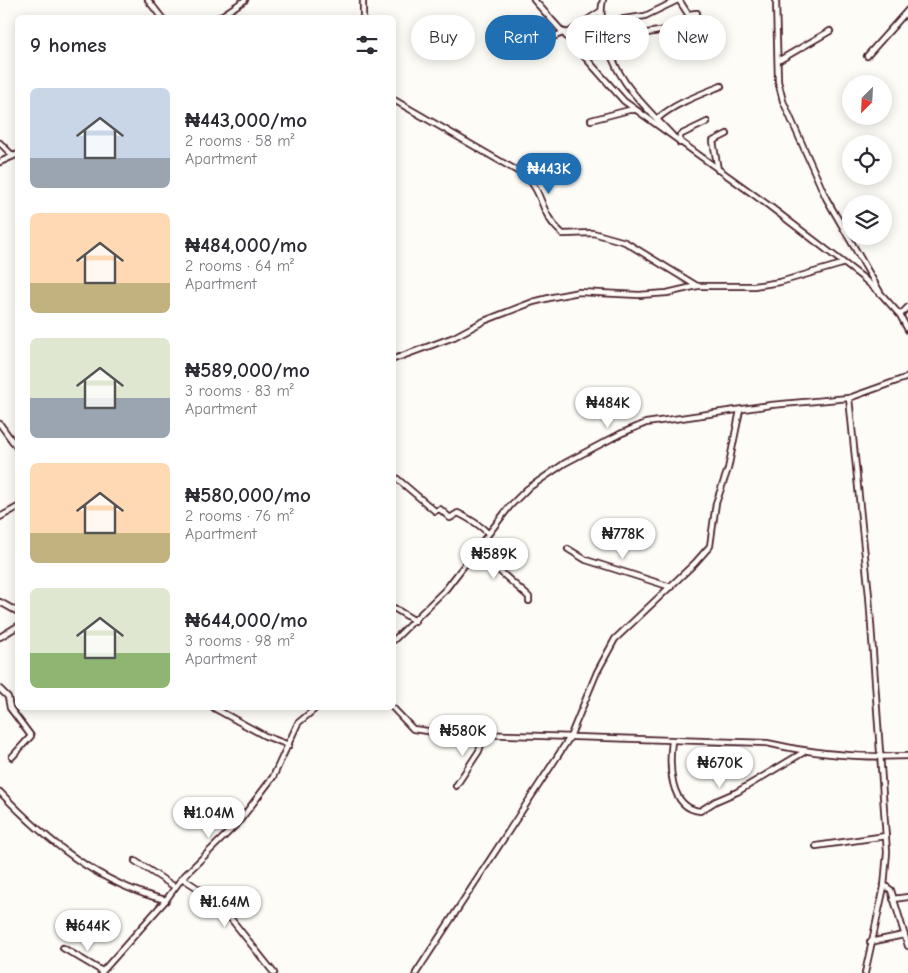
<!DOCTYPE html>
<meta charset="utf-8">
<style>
:root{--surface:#fff;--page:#f7f7f7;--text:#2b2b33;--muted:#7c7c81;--accent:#1f6fb2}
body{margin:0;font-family:"Comic Neue",sans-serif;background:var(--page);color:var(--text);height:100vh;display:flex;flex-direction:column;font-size:19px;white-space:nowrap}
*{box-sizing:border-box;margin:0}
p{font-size:16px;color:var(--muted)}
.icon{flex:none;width:28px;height:28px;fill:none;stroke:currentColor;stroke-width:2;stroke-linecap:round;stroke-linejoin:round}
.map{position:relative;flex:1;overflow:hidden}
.details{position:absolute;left:15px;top:15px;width:381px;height:695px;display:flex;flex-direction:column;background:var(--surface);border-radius:8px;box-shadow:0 2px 12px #0003}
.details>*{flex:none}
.banner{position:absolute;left:411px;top:15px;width:421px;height:45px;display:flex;gap:10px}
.needle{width:32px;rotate:204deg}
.controls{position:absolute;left:842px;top:75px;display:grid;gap:10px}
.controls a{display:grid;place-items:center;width:50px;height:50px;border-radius:50%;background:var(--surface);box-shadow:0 2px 12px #0003;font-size:25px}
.price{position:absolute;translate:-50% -42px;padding:0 11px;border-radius:18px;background:#fff;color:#222;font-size:16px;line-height:32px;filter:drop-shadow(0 1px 2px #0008)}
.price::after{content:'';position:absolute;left:50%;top:30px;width:15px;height:11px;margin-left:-8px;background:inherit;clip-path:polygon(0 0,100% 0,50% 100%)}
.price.current{background:var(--accent);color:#fff}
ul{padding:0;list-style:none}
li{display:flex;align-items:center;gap:15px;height:125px;padding:0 15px}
li span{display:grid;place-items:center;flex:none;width:140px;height:100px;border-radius:8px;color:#555}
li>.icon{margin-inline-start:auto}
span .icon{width:60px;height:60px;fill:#fffc;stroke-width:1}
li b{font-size:21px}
h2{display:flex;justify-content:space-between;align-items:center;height:60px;padding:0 15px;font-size:21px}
.pill{padding:0 18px;border-radius:22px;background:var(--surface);box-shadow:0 2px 12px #0003;font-size:18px;line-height:45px}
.pill.current{background:var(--accent);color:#fff}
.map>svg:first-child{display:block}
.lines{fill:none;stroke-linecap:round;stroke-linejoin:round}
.minor-casing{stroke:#4a1f2b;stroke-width:8}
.minor{stroke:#fdfcf7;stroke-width:4.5}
</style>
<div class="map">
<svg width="908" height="973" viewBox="0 0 908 973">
<rect width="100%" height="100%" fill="#fdfcf7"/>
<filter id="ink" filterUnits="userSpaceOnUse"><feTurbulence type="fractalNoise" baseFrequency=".02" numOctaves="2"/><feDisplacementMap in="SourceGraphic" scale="10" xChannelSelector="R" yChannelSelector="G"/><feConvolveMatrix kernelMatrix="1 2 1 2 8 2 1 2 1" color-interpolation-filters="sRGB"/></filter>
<g filter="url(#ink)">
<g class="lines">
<defs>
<g id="minor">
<path d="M148,0L162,18"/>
<path d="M534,0L624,101L768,205L862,277L882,295L900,315L908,330"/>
<path d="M603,0C600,11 602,19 604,30C613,79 640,101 672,135"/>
<path d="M679,0L688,14L697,13"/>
<path d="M776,0L778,81L783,101L826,198L880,292"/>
<path d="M218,18L245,0"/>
<path d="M363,18V0"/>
<path d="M603,22L645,16L678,0"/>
<path d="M566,34L601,11"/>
<path d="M607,46L630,36L676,28"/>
<path d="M532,49L546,40L565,32"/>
<path d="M867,56L908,10"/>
<path d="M778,61L830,31"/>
<path d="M394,100L526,176C545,195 539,214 563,234L593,233L625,242L697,286"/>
<path d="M657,119C674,104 699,95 721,86"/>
<path d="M591,120L629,110H634"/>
<path d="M0,143L13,156"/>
<path d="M680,143V135L707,122"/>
<path d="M0,162L18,154"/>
<path d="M718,170L713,141L727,134"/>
<path d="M900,315L908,307"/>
<path d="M394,359L454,337L484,321L533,302L553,297L579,292L639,295L667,293L697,286H754L780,282L842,264"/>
<path d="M849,398L869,596L887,852L884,887L865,973"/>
<path d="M0,424L18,449"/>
<path d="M394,476L435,511L440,509L450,518L458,513C468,518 479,524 488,533"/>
<path d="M0,517L18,507"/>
<path d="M568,549L586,560L671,587"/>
<path d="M472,553L495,567L529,597V601"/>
<path d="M0,602L18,612"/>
<path d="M394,608L415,621"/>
<path d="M0,637L18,626"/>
<path d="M394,640L446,589L510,506L527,489L565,463L620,434L646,423L771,405L849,398L908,377"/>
<path d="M0,689L8,697L10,708L31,736L12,757"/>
<path d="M214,708L265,736L289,745"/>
<path d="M393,708L413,729L442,733L767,743C813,754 860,758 908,756"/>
<path d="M672,741C669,764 669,808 700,811L716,801L737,792L804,752"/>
<path d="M456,786L479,751L485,733"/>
<path d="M0,792C46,840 100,885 166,900"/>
<path d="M816,846L886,836"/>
<path d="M135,861L175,887"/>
<path d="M182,878L216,900L274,973"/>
<path d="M884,885L891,890L908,946"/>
<path d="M893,899L908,897"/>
<path d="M870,942L904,935"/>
<path d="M63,948L102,971"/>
<path d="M101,973L166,900L182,878L238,823L273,777L298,723L316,708"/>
<path d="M416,973L570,737L597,672L615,639L695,563L710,546L716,503L728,469L740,410"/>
</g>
</defs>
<!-- minor casing -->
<use href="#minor" class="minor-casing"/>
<!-- minor -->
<use href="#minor" class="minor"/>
</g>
</g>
</svg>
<div class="controls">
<a><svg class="needle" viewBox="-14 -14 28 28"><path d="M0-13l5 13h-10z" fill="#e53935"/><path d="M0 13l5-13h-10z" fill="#7c7c81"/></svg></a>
<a><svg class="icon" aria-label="locate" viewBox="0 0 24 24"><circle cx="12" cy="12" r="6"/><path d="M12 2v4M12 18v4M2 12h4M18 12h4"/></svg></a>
<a><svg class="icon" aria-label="layers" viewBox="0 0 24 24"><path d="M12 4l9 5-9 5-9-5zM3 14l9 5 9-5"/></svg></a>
</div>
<b class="price current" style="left:549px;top:195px">₦443K</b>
<b class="price" style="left:608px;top:429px">₦484K</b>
<b class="price" style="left:623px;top:560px">₦778K</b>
<b class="price" style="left:494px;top:580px">₦589K</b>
<b class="price" style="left:463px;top:757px">₦580K</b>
<b class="price" style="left:720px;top:789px">₦670K</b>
<b class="price" style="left:209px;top:839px">₦1.04M</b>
<b class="price" style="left:225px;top:928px">₦1.64M</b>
<b class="price" style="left:88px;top:952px">₦644K</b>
<div class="banner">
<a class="pill">Buy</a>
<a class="pill current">Rent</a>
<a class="pill">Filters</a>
<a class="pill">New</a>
</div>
<section class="details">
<h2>9 homes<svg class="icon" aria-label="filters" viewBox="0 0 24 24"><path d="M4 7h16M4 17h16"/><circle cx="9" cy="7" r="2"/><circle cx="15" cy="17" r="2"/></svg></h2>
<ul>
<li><span style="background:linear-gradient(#c9d6e8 70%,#9aa5b1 0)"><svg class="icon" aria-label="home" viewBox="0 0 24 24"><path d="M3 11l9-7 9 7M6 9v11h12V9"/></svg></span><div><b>₦443,000/mo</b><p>2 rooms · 58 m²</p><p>Apartment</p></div></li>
<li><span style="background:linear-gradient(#ffd9b3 70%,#c2b280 0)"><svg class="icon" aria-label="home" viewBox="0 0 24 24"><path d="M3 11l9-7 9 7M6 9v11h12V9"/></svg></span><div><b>₦484,000/mo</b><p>2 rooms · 64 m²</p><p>Apartment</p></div></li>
<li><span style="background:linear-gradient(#dfe7d0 60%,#9aa5b1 0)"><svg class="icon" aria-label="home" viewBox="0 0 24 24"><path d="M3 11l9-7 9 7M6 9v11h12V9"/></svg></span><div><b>₦589,000/mo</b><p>3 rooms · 83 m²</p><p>Apartment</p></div></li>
<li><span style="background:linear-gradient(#ffd9b3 70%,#c2b280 0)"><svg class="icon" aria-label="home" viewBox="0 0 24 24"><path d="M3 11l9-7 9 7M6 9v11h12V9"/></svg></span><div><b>₦580,000/mo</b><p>2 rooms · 76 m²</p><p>Apartment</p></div></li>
<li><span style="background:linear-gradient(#dfe7d0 65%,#8fb573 0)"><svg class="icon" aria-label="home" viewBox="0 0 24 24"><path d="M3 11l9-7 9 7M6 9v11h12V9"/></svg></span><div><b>₦644,000/mo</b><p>3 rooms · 98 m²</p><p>Apartment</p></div></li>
</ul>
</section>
</div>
